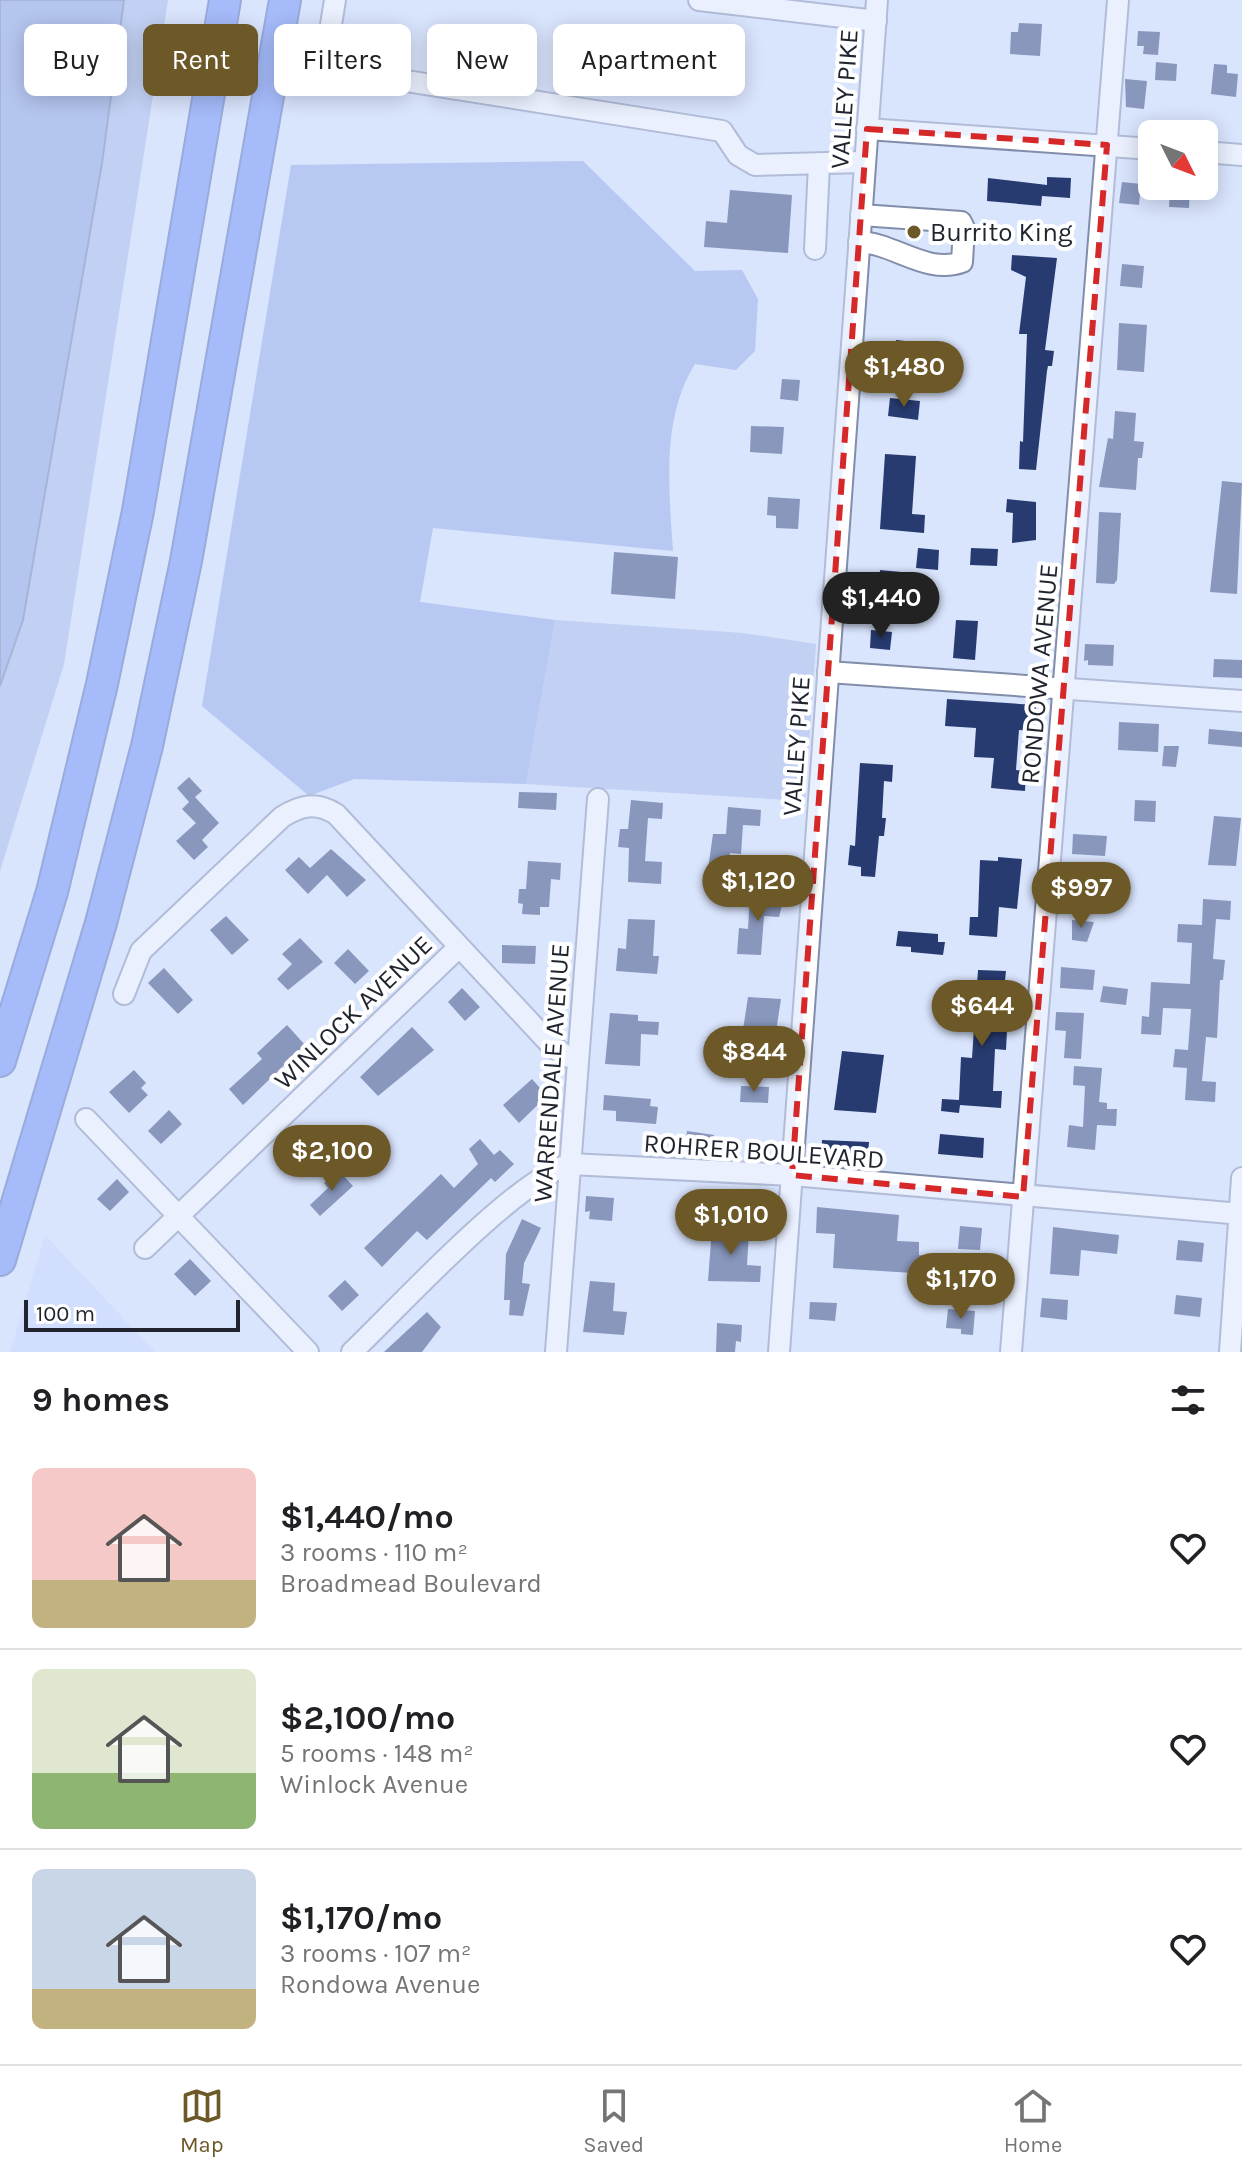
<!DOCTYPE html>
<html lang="en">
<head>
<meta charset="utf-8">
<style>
  :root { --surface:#fff; --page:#f2f2f2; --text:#202124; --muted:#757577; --line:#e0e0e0; --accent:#6d5928 }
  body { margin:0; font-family:Karla,sans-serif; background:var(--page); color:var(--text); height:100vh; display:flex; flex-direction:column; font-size:30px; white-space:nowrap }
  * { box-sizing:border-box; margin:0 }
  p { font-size:26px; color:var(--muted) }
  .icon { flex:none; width:44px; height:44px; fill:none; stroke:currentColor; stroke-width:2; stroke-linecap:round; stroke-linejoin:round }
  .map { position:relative; height:1352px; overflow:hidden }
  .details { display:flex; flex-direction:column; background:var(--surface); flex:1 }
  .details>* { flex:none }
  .top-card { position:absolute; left:24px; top:24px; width:800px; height:72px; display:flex; gap:16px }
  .needle { width:52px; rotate:132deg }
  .buttons { position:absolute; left:1138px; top:120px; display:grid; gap:16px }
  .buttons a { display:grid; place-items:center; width:80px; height:80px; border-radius:12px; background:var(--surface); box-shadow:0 4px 20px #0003; font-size:40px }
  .scale { position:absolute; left:24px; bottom:20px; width:216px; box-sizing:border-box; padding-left:8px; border:4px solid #1f242f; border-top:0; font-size:22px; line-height:28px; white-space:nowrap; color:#1f242f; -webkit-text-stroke:6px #fff; paint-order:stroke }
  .price { position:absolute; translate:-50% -68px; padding:0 18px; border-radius:28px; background:var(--accent); color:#fff; font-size:26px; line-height:52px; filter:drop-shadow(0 2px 4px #0008) }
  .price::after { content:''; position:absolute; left:50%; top:48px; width:24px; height:18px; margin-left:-12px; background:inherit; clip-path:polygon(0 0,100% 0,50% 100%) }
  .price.selected { background:#222; color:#fff }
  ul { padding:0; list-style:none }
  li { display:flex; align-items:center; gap:24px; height:200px; padding:0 32px }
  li+li { border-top:2px solid var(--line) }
  li span { display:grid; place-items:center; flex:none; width:224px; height:160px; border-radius:12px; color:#555 }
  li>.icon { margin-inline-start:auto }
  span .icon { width:96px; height:96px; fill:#fffc; stroke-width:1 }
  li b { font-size:34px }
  h2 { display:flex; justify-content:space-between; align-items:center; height:96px; padding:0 32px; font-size:34px }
  .pill { padding:0 28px; border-radius:12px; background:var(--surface); box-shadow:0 4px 20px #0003; font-size:28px; line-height:72px }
  .pill.selected { background:var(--accent); color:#fff }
  .tabs { display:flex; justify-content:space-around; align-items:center; height:112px; border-top:2px solid var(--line); background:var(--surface); font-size:22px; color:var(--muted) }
  .tabs a { display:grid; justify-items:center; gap:4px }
  .tabs .selected { color:var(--accent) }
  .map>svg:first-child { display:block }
  .built { fill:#c8d8fe }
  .green { fill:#a4b8e6 }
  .forest { fill:#8ea6e4 }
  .water { fill:#88a0dd; stroke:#687ba9; stroke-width:2 }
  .building { fill:#283b70 }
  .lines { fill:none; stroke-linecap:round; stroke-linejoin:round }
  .minor-casing { stroke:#818daa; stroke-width:24 }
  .highway-casing { stroke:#4d67b0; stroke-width:34 }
  .minor { stroke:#fff; stroke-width:20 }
  .highway { stroke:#668bf6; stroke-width:30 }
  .marked { fill:none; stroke:#d62828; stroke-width:6; stroke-dasharray:16 10; stroke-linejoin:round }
  .poi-dot { fill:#6d5928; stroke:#fff; stroke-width:3 }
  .labels { text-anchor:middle; stroke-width:8; stroke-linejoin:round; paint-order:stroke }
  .street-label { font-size:26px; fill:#1f242f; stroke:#fff }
  .poi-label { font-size:26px; fill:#1f242f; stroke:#fff; text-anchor:start }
</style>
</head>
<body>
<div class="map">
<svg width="1242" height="1352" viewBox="0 0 1242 1352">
  <rect width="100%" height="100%" fill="#d9e4fd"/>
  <path class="built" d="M45,1235L155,1352H10Z"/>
  <g class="green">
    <path d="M0,0H168L64,664L0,871Z"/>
    <path d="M555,620L743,633L816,644L805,801L526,784Z"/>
  </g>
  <path class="forest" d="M583,161L695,271L742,270L758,299L755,351L736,370L695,364C661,418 669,490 673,551L433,528L420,602L555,620L526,784L354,779L309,796L202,706L291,165Z"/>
  <path class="water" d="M0,0H124L102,163L23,620L0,686Z"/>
  <g class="building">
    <path d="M1019,23L1042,24L1040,56L1010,54L1011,32H1018Z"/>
    <path d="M1138,31L1160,32L1158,55L1143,54L1144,46H1137Z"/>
    <path d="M1156,62L1177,64L1176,81L1155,80Z"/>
    <path d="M1214,64L1227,65V73L1238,74L1236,97L1211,94Z"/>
    <path d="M1125,79L1147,81L1144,109L1126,107Z"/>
    <path d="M1047,177L1071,178L1070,198L1042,196L1041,206L987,201L988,178L1047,185Z"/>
    <path d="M1122,182L1141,184L1139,205L1119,203Z"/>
    <path d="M1170,186H1190L1189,208L1169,207Z"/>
    <path d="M730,190L792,195L788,253L704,247L706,221L727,223Z"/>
    <path d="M1012,255L1057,258L1045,350L1054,351L1052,366H1048L1047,371L1036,470L1019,469L1020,441L1023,442L1027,334H1019L1026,277L1011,270Z"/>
    <path d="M1122,264L1144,266L1142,288L1120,286Z"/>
    <path d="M1119,323L1147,325L1144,372L1117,370Z"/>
    <path d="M896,340L914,342L913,362L895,361Z"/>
    <path d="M782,379L800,380L798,401L780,399Z"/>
    <path d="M890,398L920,401L918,420L888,416Z"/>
    <path d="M1115,411L1136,413L1134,441L1144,442L1142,458H1138L1136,490L1099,487L1108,438L1113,439Z"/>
    <path d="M751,426L784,427L782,454L750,452Z"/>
    <path d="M885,454L916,456L912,514L925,515L924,533L880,529Z"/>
    <path d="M1222,481L1242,483L1237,594L1210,592Z"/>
    <path d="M768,497L800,499L798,529L776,528V516L767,515Z"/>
    <path d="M1007,499L1036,502V540L1012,543L1013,513L1006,512Z"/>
    <path d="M1099,512L1121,513L1117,580L1114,584L1096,583Z"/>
    <path d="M918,548L939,550L938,570L916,568Z"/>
    <path d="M971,548L998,549L997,566L970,565Z"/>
    <path d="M614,552L678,557L675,599L611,594Z"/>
    <path d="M880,570L901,572L900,590L879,588Z"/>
    <path d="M956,620L978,621L975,660L953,658Z"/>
    <path d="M871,630L892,632L890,650L870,648Z"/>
    <path d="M1085,644L1114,645L1113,666L1088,665V660L1084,661Z"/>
    <path d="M1214,659L1242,660V678L1213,677Z"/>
    <path d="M947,699L1036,705L1034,731L1019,730L1016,770L1026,771L1025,791L991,788L994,758L974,757L976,728L945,726Z"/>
    <path d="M1119,722L1159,724L1158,752L1118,750Z"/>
    <path d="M1209,729L1242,732V747L1208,744Z"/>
    <path d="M1164,746H1179L1176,767L1162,766Z"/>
    <path d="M860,763L893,765L892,782L884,781L882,818H886L884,836H879L875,877L861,876V867L848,865L850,845L855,846Z"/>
    <path d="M189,777L202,791L195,797L219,823L202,840L208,847L194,860L176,841L196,823L182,809L189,802L177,788Z"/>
    <path d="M519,792L557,793L556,810L518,808Z"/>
    <path d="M631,800L663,803L662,819L648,818L645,861L662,862L661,884L628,882L629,848L618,847L620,829H628Z"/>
    <path d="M1135,800L1156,801L1155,822L1134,821Z"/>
    <path d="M728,807L761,810L760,826L743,825L741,854L730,853L727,892L705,890L713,834H726Z"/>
    <path d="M1214,816L1241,818L1236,866L1208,865Z"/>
    <path d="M1073,834L1107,836L1105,856L1072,854Z"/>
    <path d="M331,849L366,880L347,897L327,875L308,894L285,870L299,857L310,868Z"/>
    <path d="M998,857L1022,859L1017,909L999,907L997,937L969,935L970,917H978L980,860L998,861Z"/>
    <path d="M528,861L561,863L560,880L551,879L549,907H540V915L522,914L523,904L518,903L519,889H526Z"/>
    <path d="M750,896L784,897L779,917L764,916L761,955L737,954L739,928L748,929Z"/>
    <path d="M1203,899L1231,901L1230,920L1216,919L1213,959L1225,960L1223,980H1220L1217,1038L1206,1037L1202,1081L1216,1082L1215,1102L1185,1100L1187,1068L1173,1067L1175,1049L1188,1050L1191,1009L1163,1008L1161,1035L1141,1034L1142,1016L1149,1017L1151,982L1190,984L1192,943L1177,942L1178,924L1202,925Z"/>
    <path d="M226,916L249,940L232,955L210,930Z"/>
    <path d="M628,919L655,920L653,956H659L657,974L616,971L618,948L626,949Z"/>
    <path d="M1072,920L1094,922L1087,942L1072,940Z"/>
    <path d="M898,931L938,934V942H945L943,955L911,952V947L896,946Z"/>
    <path d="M300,938L323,962L288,990L277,979L292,964L282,954Z"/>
    <path d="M502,945L536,946L535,964L502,963Z"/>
    <path d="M348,949L369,971L355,984L334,963Z"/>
    <path d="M1061,967L1095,970L1093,990L1060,988Z"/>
    <path d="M164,968L193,1000L178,1014L148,983Z"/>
    <path d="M978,970L1006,971L1004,990H999L996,1029L1007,1030L1006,1050L995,1049L993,1091H1002L1001,1108L960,1105L959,1113L941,1111L942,1099L959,1100L961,1057L972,1058Z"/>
    <path d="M1103,986L1128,989L1126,1005L1100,1002Z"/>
    <path d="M462,988L480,1007L465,1021L448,1002Z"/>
    <path d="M748,997L781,999L774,1045L741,1043Z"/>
    <path d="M1056,1012L1084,1013L1081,1059L1064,1058L1066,1031L1055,1030Z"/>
    <path d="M610,1013L638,1015V1021L659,1022L658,1035L641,1034L640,1066L605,1064Z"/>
    <path d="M287,1025L305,1045L243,1105L229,1089L262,1059L257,1053Z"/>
    <path d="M412,1027L434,1050L378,1096L360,1077Z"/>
    <path d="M842,1051L884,1055L876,1113L834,1110Z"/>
    <path d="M1074,1066L1102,1068L1099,1102L1107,1103V1109H1117L1116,1126L1097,1125L1095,1150L1067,1147L1069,1125L1083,1127L1085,1086L1073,1085Z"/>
    <path d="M134,1070L146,1083L141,1088L148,1095L129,1113L109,1092Z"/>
    <path d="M532,1079L547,1096L519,1123L503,1105Z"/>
    <path d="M741,1086L769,1087L768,1103L740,1102Z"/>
    <path d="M604,1095L651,1099L650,1106L658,1107L656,1124L616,1121V1111L603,1110Z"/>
    <path d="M169,1110L182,1124L161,1144L148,1131Z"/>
    <path d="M687,1131L714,1135L713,1154L685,1152Z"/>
    <path d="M940,1134L984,1138L983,1158L938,1154Z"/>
    <path d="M480,1139L494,1155L500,1150L514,1164L495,1182L491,1178L427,1240L417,1231L382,1267L364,1248L441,1174L454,1188L478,1164L469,1149Z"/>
    <path d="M822,1140L869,1142L867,1165L821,1162Z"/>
    <path d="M338,1170L353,1186L320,1216L310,1205L328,1188L324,1183Z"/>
    <path d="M117,1179L129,1192L110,1211L97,1199Z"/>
    <path d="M586,1196L614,1198L612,1221L589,1219L590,1211L585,1212Z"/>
    <path d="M817,1207L899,1215L897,1241L919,1242V1255L927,1256V1269L913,1268V1273L833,1268L835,1234L816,1233Z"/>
    <path d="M522,1219L541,1228L524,1263L522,1283L530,1284L523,1316L509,1315L510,1300H504L506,1254Z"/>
    <path d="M960,1226L982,1228L980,1250L958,1249Z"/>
    <path d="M1053,1227L1119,1235L1117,1254L1081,1250L1079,1276L1050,1274Z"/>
    <path d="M712,1228L749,1231L747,1265L761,1266L760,1282L708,1281Z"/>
    <path d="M1178,1240L1204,1243L1202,1262L1176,1260Z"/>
    <path d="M190,1259L211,1281L195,1296L174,1274Z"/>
    <path d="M939,1265H958L957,1290H939Z"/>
    <path d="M345,1280L359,1295L342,1311L328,1296Z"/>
    <path d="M590,1281L615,1283L613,1311L627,1312L624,1335L583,1332Z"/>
    <path d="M1176,1295L1202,1298L1200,1317L1174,1314Z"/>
    <path d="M1042,1298L1068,1300L1067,1320L1040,1317Z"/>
    <path d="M810,1302L837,1303L835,1321L809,1319Z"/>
    <path d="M948,1309L975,1311L973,1335L961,1334V1329L946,1328Z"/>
    <path d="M427,1312L441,1327L422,1352H384Z"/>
    <path d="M717,1323L742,1325L741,1342L736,1341L735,1352H716Z"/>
  </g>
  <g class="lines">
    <g class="minor-casing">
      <g id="minor">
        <path d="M335,0L324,68L722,131L738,155L755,165L864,162"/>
        <path d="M699,0L876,21"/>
        <path d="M867,129L1152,149"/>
        <path d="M1204,152L1242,155"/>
        <path d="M859,242C894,243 927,275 962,262L964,228L961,222L861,215"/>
        <path d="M815,249L819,164"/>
        <path d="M828,672L1242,701"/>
        <path d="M124,994L141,951L282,817C301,805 316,802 336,814L552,1046L566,1056L578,1059"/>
        <path d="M86,1119L308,1352"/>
        <path d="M145,1248L459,947"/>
        <path d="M352,1352C400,1306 513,1182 570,1164L792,1175L1242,1214"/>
        <path d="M556,1352L598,799"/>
        <path d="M779,1352L877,0"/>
        <path d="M1011,1352L1118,0"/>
        <path d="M1230,1352L1242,1178"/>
      </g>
    </g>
    <g class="highway-casing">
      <g id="highway">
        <path d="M0,1061L52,892L102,684L138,511L225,0"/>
        <path d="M0,1260L101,923L147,746L186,561L285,0"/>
      </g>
    </g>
    <use href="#minor" class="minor"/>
    <use href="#highway" class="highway"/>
  </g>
  <path d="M0 0H1242V1352H0ZM867,129L1107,145L1023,1197L792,1175Z" fill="#d9e4fd" fill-opacity=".55" fill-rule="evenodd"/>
  <path class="marked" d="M867,129L1107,145L1023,1197L792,1175Z"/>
  <circle class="poi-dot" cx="914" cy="232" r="8"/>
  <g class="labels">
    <g class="street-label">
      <text transform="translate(844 99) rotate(-86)" y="9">VALLEY PIKE</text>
      <text transform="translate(1039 674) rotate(-85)" y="9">RONDOWA AVENUE</text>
      <text transform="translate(796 746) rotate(-86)" y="9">VALLEY PIKE</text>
      <text transform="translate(353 1012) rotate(-44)" y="9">WINLOCK AVENUE</text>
      <text transform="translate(551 1073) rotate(-86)" y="9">WARRENDALE AVENUE</text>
      <text transform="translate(764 1151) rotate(4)" y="9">ROHRER BOULEVARD</text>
    </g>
    <g class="poi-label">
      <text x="930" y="241">Burrito King</text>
    </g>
  </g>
</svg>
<div class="buttons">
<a><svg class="needle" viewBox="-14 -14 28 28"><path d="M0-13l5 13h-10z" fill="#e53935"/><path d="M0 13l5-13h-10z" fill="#757577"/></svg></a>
</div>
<div class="scale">100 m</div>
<b class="price" style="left:904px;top:409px">$1,480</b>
<b class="price selected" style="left:881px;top:640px">$1,440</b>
<b class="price" style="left:758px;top:923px">$1,120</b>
<b class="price" style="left:1081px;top:930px">$997</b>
<b class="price" style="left:982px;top:1048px">$644</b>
<b class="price" style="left:754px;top:1094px">$844</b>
<b class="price" style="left:332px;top:1193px">$2,100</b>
<b class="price" style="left:731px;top:1257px">$1,010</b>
<b class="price" style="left:961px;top:1321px">$1,170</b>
<div class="top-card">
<a class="pill">Buy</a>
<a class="pill selected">Rent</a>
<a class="pill">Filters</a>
<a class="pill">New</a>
<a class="pill">Apartment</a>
</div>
</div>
<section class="details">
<h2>9 homes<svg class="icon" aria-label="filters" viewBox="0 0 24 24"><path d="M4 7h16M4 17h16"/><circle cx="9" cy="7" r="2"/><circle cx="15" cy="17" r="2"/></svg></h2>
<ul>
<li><span style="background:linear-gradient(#f6c9c9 70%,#c2b280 0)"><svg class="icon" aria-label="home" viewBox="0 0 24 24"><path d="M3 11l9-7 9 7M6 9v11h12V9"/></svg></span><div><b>$1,440/mo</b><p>3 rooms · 110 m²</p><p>Broadmead Boulevard</p></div><svg class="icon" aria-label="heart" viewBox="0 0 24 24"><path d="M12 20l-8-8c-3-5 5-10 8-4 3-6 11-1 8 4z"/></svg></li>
<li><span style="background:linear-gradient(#dfe7d0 65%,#8fb573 0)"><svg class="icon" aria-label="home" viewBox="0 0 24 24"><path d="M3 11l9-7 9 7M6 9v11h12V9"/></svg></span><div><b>$2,100/mo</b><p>5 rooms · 148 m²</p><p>Winlock Avenue</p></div><svg class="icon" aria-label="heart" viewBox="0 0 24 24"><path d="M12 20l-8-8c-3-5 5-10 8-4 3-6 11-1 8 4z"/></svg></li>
<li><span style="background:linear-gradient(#c9d6e8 75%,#c2b280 0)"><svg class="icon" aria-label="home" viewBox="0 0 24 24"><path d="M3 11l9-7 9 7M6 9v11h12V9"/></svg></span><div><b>$1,170/mo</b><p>3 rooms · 107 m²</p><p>Rondowa Avenue</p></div><svg class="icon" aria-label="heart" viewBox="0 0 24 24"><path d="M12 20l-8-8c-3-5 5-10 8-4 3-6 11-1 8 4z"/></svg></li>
</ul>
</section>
<nav class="tabs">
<a class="selected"><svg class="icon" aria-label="map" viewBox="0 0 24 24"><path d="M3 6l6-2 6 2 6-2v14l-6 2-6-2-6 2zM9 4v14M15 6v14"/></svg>Map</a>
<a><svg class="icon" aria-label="saved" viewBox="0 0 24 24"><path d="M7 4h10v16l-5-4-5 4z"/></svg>Saved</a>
<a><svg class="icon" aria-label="home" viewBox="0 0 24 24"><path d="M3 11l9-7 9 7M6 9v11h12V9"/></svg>Home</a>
</nav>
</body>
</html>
